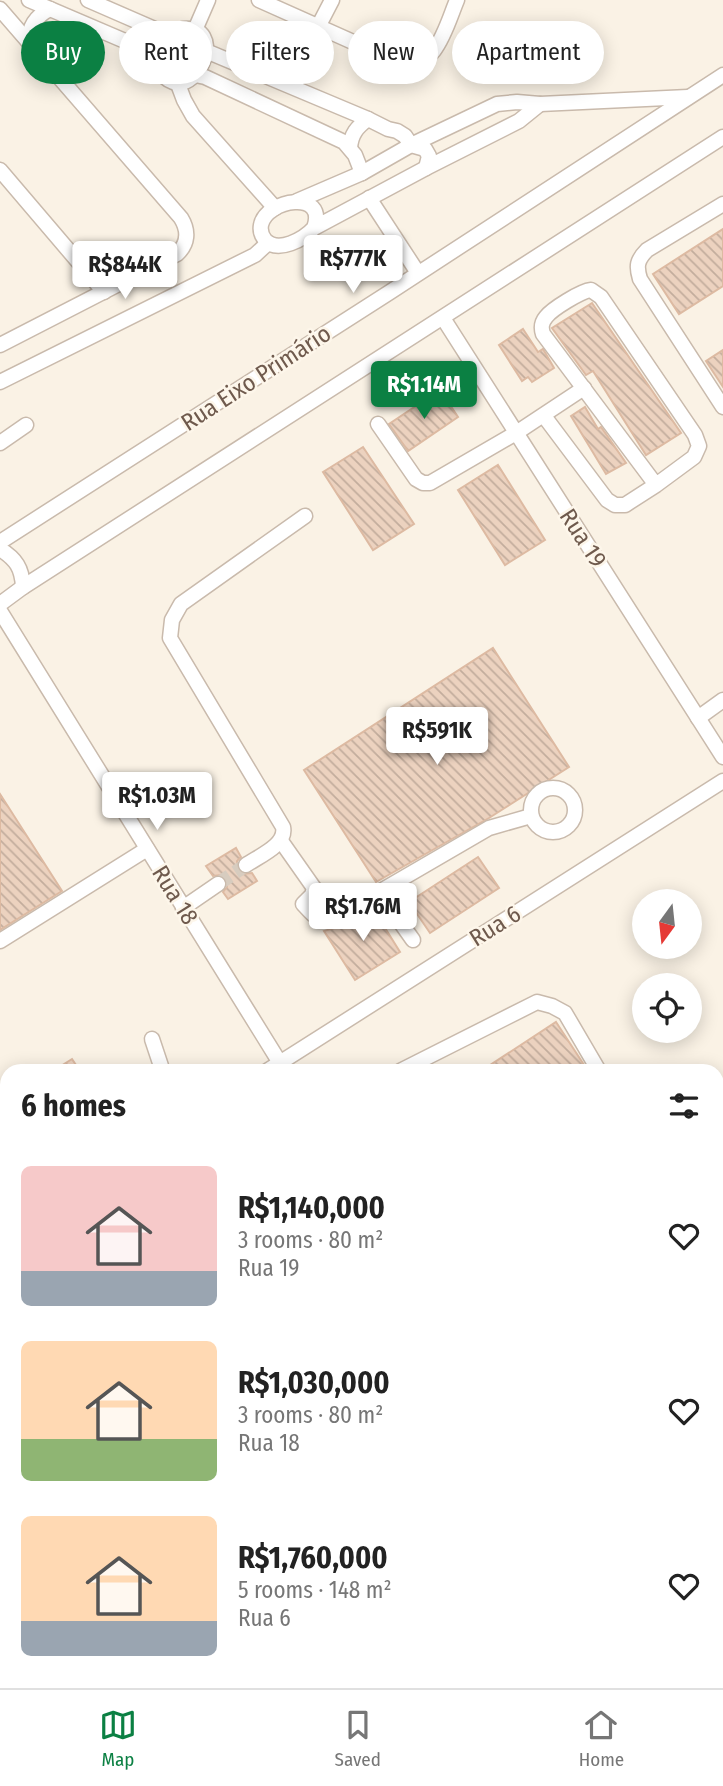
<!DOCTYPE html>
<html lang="en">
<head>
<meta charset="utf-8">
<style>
  :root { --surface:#fff; --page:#f2f2f2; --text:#222; --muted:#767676; --line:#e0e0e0; --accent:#0b8043 }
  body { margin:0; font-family:"Fira Sans Condensed",sans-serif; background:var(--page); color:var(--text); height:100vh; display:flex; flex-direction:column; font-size:26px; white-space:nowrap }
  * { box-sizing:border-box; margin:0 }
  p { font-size:23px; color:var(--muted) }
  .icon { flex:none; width:38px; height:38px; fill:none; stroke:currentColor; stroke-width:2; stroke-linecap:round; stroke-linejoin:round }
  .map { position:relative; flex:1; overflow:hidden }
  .sheet { position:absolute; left:0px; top:1064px; width:724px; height:625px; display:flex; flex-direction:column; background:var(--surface); border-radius:21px 21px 0 0; box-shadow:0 4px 18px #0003 }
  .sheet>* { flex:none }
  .guide { position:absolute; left:21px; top:21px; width:682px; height:63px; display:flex; gap:14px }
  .needle { width:46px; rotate:195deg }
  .tools { position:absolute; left:632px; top:889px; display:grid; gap:14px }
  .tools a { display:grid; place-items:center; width:70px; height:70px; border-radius:50%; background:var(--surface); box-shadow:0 4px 18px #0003; font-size:35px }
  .price { position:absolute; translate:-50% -60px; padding:0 16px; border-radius:7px; background:#fff; color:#222; font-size:23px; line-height:46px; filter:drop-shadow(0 2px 4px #0008) }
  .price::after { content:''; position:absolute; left:50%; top:42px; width:21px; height:16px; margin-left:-10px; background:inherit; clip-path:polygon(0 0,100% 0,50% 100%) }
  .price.selected { background:var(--accent); color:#fff }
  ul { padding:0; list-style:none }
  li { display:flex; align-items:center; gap:21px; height:175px; padding:0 21px }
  li span { display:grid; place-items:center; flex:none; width:196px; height:140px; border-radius:10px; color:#555 }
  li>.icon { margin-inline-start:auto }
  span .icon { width:84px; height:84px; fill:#fffc; stroke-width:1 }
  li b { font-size:30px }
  h2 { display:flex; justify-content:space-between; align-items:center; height:84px; padding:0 21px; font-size:30px }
  .pill { padding:0 24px; border-radius:32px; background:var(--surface); box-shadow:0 4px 18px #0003; font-size:24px; line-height:63px }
  .pill.selected { background:var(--accent); color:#fff }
  .tab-bar { display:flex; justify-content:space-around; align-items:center; height:98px; border-top:2px solid var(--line); background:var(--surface); font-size:19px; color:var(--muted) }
  .tab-bar a { display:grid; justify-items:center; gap:4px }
  .tab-bar .selected { color:var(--accent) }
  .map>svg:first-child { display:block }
  .building { fill:url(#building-back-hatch); stroke:#ddbaa2; stroke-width:2 }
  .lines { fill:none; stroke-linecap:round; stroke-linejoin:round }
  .minor-tunnel { stroke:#d7ccbf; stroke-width:14; stroke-dasharray:14 7; stroke-linecap:butt }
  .minor-casing { stroke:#c9baac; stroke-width:17 }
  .minor { stroke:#fff; stroke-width:14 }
  .labels { text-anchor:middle; stroke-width:5; stroke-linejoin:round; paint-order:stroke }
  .street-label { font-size:24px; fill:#6f5a4d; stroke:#fdf6ea }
</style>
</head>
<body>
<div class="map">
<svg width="723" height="1688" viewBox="0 0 723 1688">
  <defs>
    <pattern id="building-back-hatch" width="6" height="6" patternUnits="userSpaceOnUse" patternTransform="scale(1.75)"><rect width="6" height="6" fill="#ecd2bf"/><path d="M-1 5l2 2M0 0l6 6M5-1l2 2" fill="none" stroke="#c3ad9d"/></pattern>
  </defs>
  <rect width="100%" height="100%" fill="#faf2e5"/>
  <g class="building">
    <path d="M723,229V286L679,314L653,274Z"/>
    <path d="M592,303L681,433L646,455L593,371L586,375L552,328Z"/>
    <path d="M523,329L538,352L543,349L554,368L532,382L528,377L522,381L499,345Z"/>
    <path d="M723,350V387L706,361Z"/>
    <path d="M440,390L458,417L408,451L389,424Z"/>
    <path d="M585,407L598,429L601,427L626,463L606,474L571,416Z"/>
    <path d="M363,447L414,524L373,550L323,472Z"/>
    <path d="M498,465L545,540L505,565L458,490Z"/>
    <path d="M493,648L569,767L489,818L376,882L304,770Z"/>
    <path d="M0,794L62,891L0,930Z"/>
    <path d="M236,848L241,857L237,861L238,870L242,874L252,873L257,881L228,899L223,892L227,887L226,879L221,875L213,876L206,866Z"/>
    <path d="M478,857L499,888L430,933L409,902Z"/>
    <path d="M372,907L400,952L355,980L324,931L334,928Z"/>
    <path d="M556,1022L588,1071H481Z"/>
    <path d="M72,1059L80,1071H53Z"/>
  </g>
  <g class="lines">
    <path class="minor-tunnel" d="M218,884L246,865"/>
    <g class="minor-casing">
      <g id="minor">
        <path d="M29,0L153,53L161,61"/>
        <path d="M88,0L173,37"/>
        <path d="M259,0L400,63C436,72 446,26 457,0"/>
        <path d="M0,9L181,218C189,231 188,244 177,254L0,345"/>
        <path d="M318,27L332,0"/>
        <path d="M183,29C226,25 200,92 173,82C148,73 167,38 183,29Z"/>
        <path d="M195,30L208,0"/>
        <path d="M29,41C29,26 36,16 50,9"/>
        <path d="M206,51L368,119L388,129L397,131L405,136L411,145L425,149L429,156L426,168"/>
        <path d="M195,75L205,77L344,142L355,155L362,173"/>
        <path d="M178,84L184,100L193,116L275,208"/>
        <path d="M350,148C351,134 357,127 368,119"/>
        <path d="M0,170L104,292"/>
        <path d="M369,198L418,273"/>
        <path d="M297,201L362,173L411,145L497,104L517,102L540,104L688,97"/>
        <path d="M723,204L647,250C637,260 636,266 640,279L723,407"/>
        <path d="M314,228C328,189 266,199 261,225C260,230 262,236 265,240C278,254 304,239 314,228L426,168L519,121L540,104"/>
        <path d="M443,318L723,757"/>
        <path d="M0,382L255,255L268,243"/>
        <path d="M544,416L607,500L615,505H625L656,485L694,457L699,446L695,435L601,297L591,290C581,291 552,309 546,317C541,323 541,328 543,334L656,485"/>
        <path d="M378,424L416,479L423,483H430L516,433L584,388"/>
        <path d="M0,443L26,425"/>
        <path d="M0,542L390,292L723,75"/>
        <path d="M0,549C16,559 22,568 23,587"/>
        <path d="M0,604L23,587L723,137"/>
        <path d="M0,611L285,1071"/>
        <path d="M698,718L723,700"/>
        <circle cx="553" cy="810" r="22"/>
        <path d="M281,841L314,888L312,895L303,904C311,912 316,921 329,920L379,892L413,940"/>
        <path d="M246,865C259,856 287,845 283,827L170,638L172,620L181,604L305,516"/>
        <path d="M379,892L489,828L531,816"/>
        <path d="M183,908L218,884"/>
        <path d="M0,941L147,849"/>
        <path d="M152,1039L161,1066L160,1071"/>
        <path d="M267,1071L723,781"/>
        <path d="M400,1071L537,1002L552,1006L565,1013L599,1071"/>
        <path d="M0,1136L7,1148"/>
        <path d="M0,1242L7,1238"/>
        <path d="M0,1289L7,1300"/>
        <path d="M718,1318H721"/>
        <path d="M719,1583L723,1585"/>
        <path d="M0,1638L7,1635"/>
        <path d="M263,1682L266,1688"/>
        <path d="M676,1682L687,1688"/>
        <path d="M702,1682L714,1688"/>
        <path d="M480,1688L483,1682"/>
      </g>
    </g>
    <use href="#minor" class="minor"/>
  </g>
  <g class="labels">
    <g class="street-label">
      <text transform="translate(256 378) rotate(-33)" y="8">Rua Eixo Primário</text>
      <text transform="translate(583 538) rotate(57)" y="8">Rua 19</text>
      <text transform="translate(175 895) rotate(58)" y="8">Rua 18</text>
      <text transform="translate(495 926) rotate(-32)" y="8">Rua 6</text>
    </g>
  </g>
</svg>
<div class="tools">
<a><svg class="needle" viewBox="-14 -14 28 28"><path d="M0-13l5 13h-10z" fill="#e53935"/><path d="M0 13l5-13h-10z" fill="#767676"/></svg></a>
<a><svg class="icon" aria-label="locate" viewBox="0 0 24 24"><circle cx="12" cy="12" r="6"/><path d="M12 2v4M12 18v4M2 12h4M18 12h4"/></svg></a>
</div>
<b class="price" style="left:353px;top:295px">R$777K</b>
<b class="price" style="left:125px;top:301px">R$844K</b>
<b class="price selected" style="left:424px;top:421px">R$1.14M</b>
<b class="price" style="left:437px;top:767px">R$591K</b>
<b class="price" style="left:157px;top:832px">R$1.03M</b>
<b class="price" style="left:363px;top:943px">R$1.76M</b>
<div class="guide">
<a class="pill selected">Buy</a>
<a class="pill">Rent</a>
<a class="pill">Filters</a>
<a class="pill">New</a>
<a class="pill">Apartment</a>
</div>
<section class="sheet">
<h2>6 homes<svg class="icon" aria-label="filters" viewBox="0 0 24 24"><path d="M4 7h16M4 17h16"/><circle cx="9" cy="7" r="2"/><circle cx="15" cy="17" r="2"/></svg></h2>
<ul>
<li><span style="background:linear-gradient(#f6c9c9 75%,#9aa5b1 0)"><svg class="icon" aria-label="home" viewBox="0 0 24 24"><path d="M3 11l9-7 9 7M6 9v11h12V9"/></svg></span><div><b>R$1,140,000</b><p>3 rooms · 80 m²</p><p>Rua 19</p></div><svg class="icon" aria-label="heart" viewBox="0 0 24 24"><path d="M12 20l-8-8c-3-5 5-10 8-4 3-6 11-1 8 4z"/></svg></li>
<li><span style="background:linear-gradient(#ffd9b3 70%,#8fb573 0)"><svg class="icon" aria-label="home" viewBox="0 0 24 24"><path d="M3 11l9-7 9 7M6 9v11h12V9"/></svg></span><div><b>R$1,030,000</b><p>3 rooms · 80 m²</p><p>Rua 18</p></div><svg class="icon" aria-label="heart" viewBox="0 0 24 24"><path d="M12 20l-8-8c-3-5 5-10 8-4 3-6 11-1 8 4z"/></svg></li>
<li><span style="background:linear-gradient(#ffd9b3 75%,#9aa5b1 0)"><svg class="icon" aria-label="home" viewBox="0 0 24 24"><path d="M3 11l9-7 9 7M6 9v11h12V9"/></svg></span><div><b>R$1,760,000</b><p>5 rooms · 148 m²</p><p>Rua 6</p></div><svg class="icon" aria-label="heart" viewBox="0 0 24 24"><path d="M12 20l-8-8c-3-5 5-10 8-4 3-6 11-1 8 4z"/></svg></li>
</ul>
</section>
</div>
<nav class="tab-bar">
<a class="selected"><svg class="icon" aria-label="map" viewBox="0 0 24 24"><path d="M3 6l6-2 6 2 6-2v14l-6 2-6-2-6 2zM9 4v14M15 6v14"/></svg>Map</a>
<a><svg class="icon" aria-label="saved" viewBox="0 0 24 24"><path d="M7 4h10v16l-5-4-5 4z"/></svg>Saved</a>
<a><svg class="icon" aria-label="home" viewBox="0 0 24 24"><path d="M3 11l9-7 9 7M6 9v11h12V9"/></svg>Home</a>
</nav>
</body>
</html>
